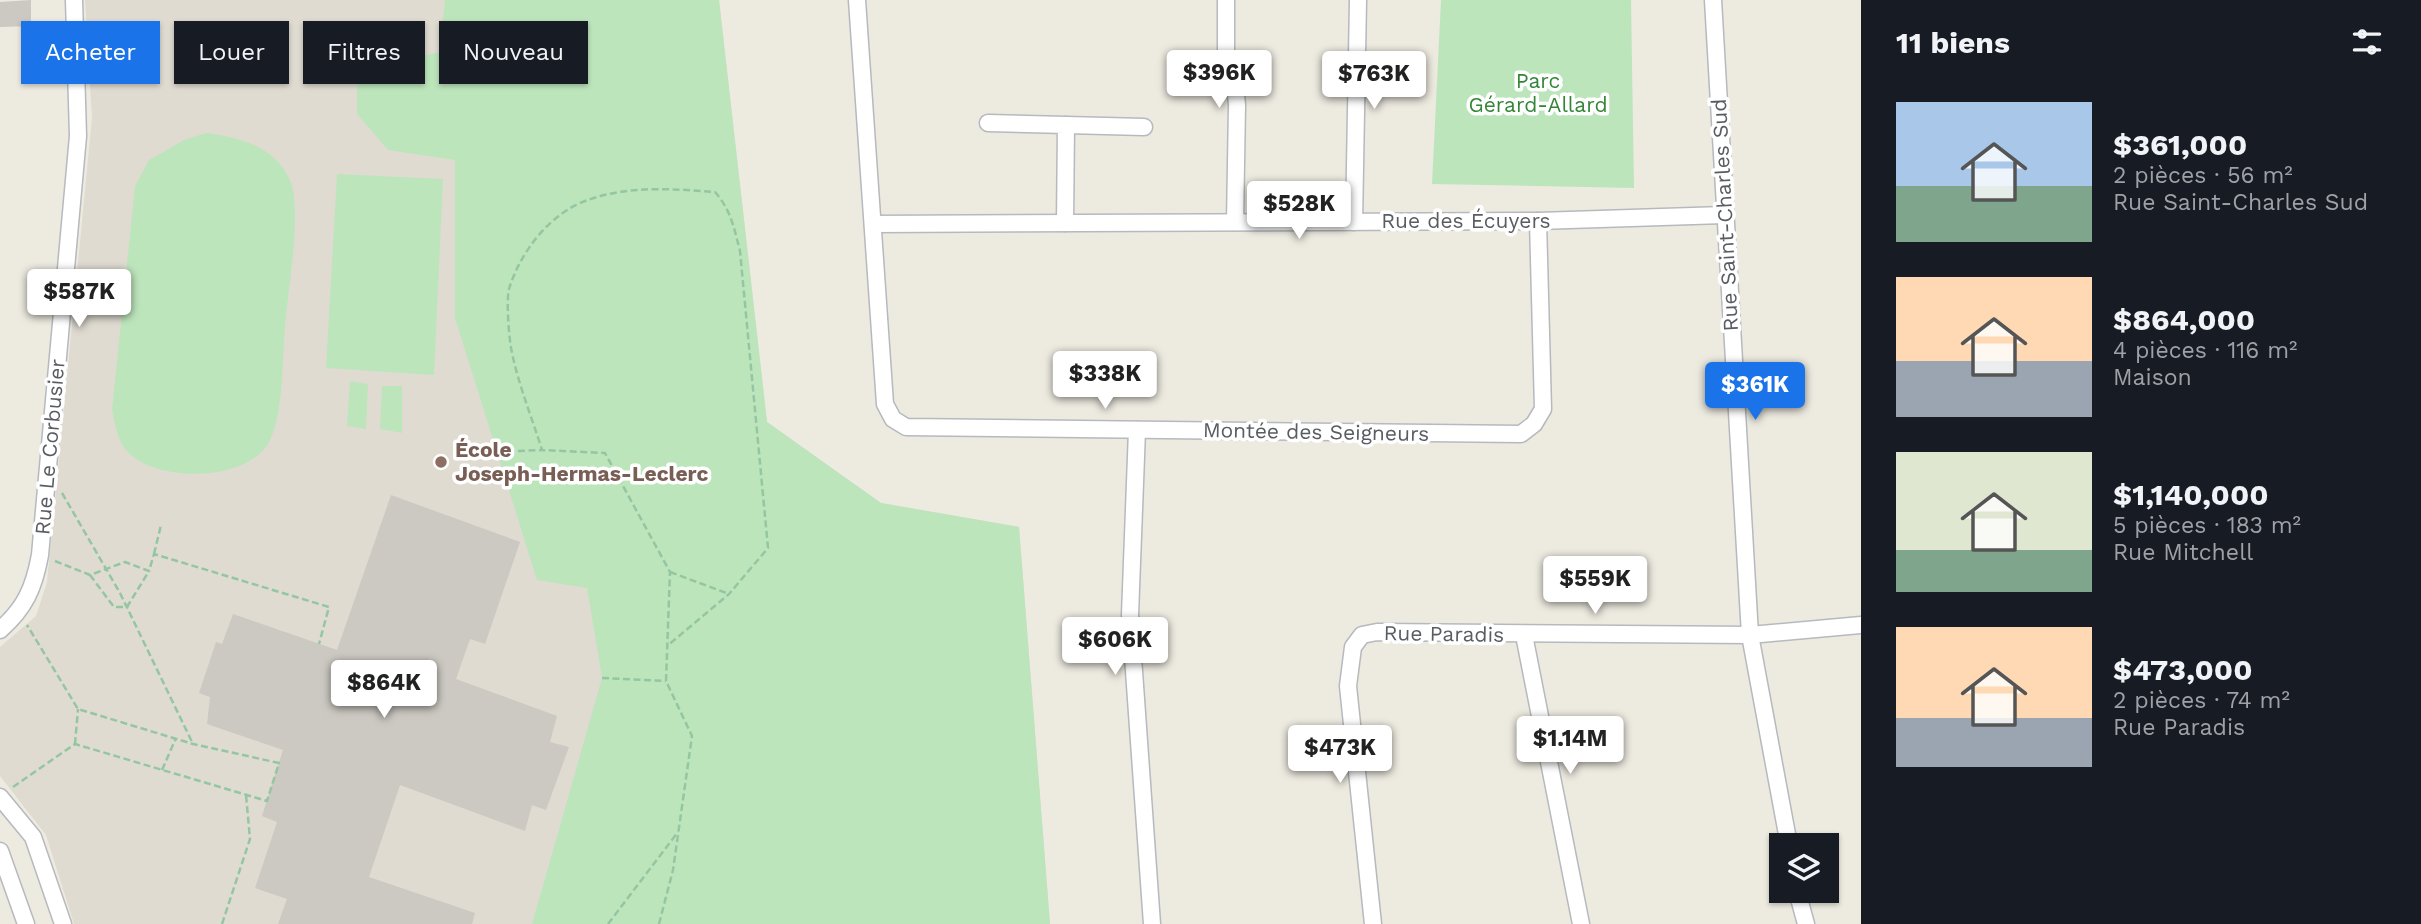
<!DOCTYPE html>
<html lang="fr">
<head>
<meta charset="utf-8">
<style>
  :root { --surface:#171b24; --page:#20242c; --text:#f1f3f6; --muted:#9ea1a6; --accent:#1a73e8 }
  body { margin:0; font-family:"Work Sans",sans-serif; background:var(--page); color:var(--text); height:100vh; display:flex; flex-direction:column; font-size:26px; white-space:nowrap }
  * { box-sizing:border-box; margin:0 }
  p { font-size:23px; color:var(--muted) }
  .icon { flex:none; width:38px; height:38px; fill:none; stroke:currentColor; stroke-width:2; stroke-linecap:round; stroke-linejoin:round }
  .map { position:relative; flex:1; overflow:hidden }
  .details { display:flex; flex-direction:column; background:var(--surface); width:560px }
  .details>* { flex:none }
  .hud { position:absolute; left:21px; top:21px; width:665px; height:63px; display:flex; gap:14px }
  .buttons { position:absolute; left:1769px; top:833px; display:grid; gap:14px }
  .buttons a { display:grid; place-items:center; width:70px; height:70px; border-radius:0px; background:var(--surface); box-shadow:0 2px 5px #0004; font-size:35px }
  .price { position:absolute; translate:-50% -60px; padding:0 16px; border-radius:7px; background:#fff; color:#222; font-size:23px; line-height:46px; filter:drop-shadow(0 2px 4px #0008) }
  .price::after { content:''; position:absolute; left:50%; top:42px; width:21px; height:16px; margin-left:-10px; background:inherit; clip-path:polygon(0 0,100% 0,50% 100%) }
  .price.on { background:var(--accent); color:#fff }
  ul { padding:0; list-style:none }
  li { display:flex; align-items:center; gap:21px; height:175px; padding:0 35px }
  li span { display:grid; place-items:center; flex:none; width:196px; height:140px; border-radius:0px; color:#555 }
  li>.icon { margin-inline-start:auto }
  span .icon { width:84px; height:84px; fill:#fffc; stroke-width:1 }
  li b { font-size:30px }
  h2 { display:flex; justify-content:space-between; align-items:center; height:84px; padding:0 35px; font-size:30px }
  .pill { padding:0 24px; border-radius:0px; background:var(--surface); box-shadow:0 2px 5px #0004; font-size:24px; line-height:63px }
  .pill.on { background:var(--accent); color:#fff }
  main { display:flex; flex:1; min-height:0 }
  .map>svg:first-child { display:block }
  .education { fill:#dfdbd1 }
  .green { fill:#bde5bc }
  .building { fill:#ccc8c2 }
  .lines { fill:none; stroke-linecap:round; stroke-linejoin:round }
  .minor-casing { stroke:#b6b9be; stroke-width:19 }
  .path { stroke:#95c6a2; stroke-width:2.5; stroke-dasharray:7 3.5; stroke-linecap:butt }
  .minor { stroke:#fff; stroke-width:16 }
  .education-dot { fill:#8d6e63; stroke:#fff; stroke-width:2.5 }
  .labels { text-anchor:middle; stroke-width:7; stroke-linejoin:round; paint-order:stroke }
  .park-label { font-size:21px; fill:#348636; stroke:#fff }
  .street-label { font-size:21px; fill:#595d62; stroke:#fff }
  .education-label { font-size:21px; font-weight:bold; fill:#785e54; stroke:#fff; text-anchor:start }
</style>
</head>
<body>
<main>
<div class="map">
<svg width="1861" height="924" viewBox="0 0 1861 924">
  <rect width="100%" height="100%" fill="#edeae0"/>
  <path class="education" d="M85,0H719L767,422L881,503L1019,527L1050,924H74L46,835L0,776V647L36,616L47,582L92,118Z"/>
  <g class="green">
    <path d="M445,0H719L767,422L881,503L1019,527L1050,924H532L602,678L587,588L537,580L455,318V160L388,150L357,114V71L440,52Z"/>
    <path d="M1441,0H1631L1634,188L1432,184Z"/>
    <path d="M206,133C238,137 275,146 290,180C294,189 295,206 295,216C295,253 288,291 285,327C282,359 284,414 269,442C247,483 154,483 126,450C117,440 115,423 112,410L135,186L149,160L184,140Z"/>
    <path d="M337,174L443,179L434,375L326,368Z"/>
    <path d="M350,381L368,384L366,429L347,426Z"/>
    <path d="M382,386H402V433L380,429Z"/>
  </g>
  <g class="building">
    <path d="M31,0V26L0,27V2Z"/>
    <path d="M391,495L520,542L485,644L470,639L456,679L557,716L550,742L569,747L546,810L532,805L525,831L400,785L369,877L475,913L472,924H278L287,899L255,888L277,822L262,816L283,750L207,724L210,697L199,693L216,642L222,644L233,614L337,650Z"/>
  </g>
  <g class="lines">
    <g class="minor-casing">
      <g id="minor">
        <path d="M857,0L885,404L893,419L906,427L1521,434L1534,424L1543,409L1538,221"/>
        <path d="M1226,0V60L1235,85L1237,105L1235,222"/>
        <path d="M1713,0L1750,635L1789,845"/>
        <path d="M988,123L1066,125L1065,223"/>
        <path d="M1066,125L1144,127"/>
        <path d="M1354,222L1358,0"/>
        <path d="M873,224L1538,221L1724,215"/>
        <path d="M1137,430L1130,615L1152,924"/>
        <path d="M0,630C25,608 34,588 40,555L78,136L74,0"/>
        <path d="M1524,635L1581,924"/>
        <path d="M0,797L33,837L63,924"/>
        <path d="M0,851L26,924"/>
        <path d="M1797,891L1806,924"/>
        <path d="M1373,924L1348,686L1353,647L1362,635L1377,632L1750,635L1861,625"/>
      </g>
    </g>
    <g class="path">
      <path d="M497,452L542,450"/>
      <path d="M62,493L120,593L193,744"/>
      <path d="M154,554L161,525"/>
      <path d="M55,561L90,575L125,562L149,571L154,554L329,607L319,644"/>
      <path d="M670,572L729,594"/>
      <path d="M90,575L114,607H127L149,571"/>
      <path d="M602,678L666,681"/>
      <path d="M75,744L78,709"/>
      <path d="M162,770L176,738"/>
      <path d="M13,787L75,744L267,801L279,763L193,744L78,709L27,625"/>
      <path d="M222,924L250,839L246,795"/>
      <path d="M608,924L678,832"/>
      <path d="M659,924L673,870L692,736L666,681L670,572L605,453L542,450C532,418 519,386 512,353C509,340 506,301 509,289C520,252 551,212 588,200C629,185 673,189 715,192C731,210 734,228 740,251L768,548L729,594L667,646"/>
    </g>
    <use href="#minor" class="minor"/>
  </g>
  <circle class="education-dot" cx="441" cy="462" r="7"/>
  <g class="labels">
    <g class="park-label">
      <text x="1538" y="88">Parc<tspan x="1538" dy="24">Gérard-Allard</tspan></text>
    </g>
    <g class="street-label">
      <text transform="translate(1725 215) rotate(-93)" y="7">Rue Saint-Charles Sud</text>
      <text x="1466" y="228">Rue des Écuyers</text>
      <text transform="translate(1316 432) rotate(1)" y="7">Montée des Seigneurs</text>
      <text transform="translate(50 447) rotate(-85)" y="7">Rue Le Corbusier</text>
      <text transform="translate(1444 634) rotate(1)" y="7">Rue Paradis</text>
    </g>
    <g class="education-label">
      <text x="455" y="457">École<tspan x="455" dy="24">Joseph-Hermas-Leclerc</tspan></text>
    </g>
  </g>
</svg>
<div class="buttons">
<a><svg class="icon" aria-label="layers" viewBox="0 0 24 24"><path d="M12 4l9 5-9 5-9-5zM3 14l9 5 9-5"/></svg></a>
</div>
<b class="price" style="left:1219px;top:110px">$396K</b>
<b class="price" style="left:1374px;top:111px">$763K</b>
<b class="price" style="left:1299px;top:241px">$528K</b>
<b class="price" style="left:79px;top:329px">$587K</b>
<b class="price" style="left:1105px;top:411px">$338K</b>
<b class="price on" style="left:1755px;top:422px">$361K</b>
<b class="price" style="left:1595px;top:616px">$559K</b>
<b class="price" style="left:1115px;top:677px">$606K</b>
<b class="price" style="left:384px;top:720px">$864K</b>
<b class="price" style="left:1570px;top:776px">$1.14M</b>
<b class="price" style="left:1340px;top:785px">$473K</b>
<div class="hud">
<a class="pill on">Acheter</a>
<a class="pill">Louer</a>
<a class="pill">Filtres</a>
<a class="pill">Nouveau</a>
</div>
</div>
<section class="details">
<h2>11 biens<svg class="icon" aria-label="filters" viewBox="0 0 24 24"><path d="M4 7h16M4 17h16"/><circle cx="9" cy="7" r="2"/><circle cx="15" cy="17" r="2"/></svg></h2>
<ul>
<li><span style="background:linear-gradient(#a9c7e8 60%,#7fa58c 0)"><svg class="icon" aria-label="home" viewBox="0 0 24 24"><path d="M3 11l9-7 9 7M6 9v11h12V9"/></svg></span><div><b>$361,000</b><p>2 pièces · 56 m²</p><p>Rue Saint-Charles Sud</p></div></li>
<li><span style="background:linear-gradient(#ffd9b3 60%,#9aa5b1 0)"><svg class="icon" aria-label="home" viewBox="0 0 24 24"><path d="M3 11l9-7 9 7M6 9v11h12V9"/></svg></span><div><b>$864,000</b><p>4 pièces · 116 m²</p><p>Maison</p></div></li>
<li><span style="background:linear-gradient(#dfe7d0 70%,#7fa58c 0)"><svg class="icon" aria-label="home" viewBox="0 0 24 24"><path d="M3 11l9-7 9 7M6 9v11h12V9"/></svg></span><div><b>$1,140,000</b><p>5 pièces · 183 m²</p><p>Rue Mitchell</p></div></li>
<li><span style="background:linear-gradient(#ffd9b3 65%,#9aa5b1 0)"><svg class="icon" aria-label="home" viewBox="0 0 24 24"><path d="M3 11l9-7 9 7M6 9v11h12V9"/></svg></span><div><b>$473,000</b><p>2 pièces · 74 m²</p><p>Rue Paradis</p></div></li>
</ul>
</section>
</main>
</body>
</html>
